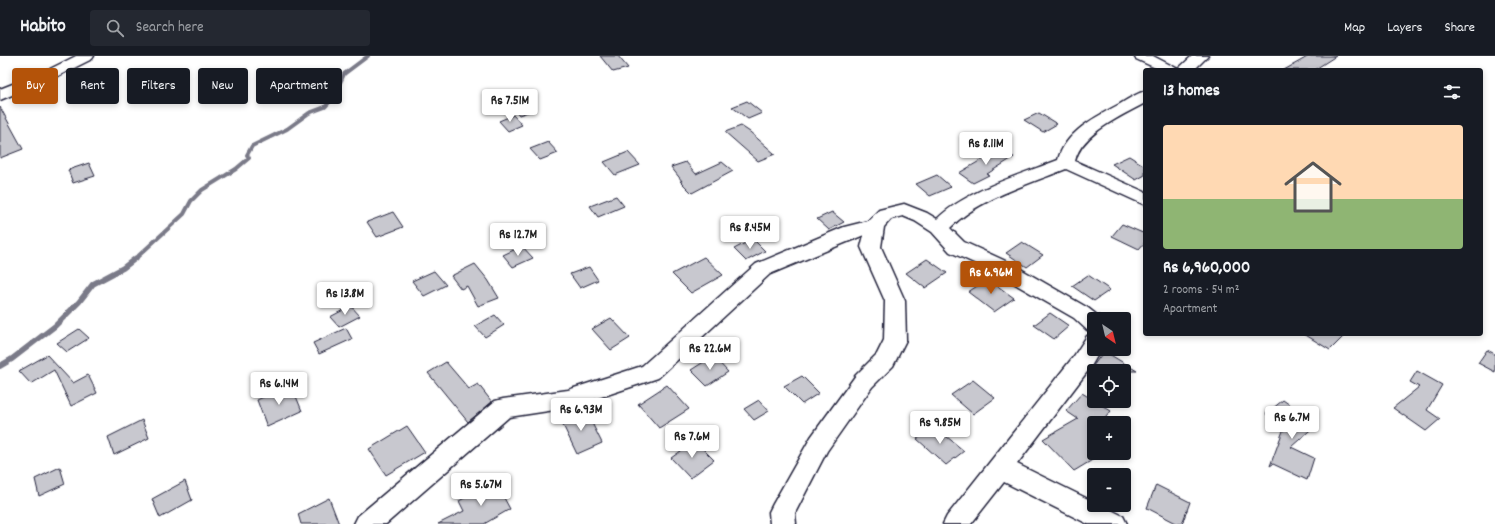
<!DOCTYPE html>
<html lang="en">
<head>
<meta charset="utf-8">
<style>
  :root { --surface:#171b24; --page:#242831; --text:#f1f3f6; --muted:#9ea1a6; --line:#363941; --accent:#b45309 }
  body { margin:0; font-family:Dekko,sans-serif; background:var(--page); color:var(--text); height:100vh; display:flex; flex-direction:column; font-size:15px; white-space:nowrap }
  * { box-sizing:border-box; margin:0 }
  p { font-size:13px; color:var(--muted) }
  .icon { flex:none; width:22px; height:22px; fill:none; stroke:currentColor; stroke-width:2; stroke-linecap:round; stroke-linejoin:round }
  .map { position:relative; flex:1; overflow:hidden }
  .sheet { position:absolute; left:1143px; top:12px; width:340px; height:268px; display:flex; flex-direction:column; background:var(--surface); border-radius:4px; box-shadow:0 2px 6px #0003 }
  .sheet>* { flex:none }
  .hud { position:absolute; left:12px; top:12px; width:380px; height:36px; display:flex; gap:8px }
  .needle { width:26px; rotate:145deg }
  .buttons { position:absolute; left:1087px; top:256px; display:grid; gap:8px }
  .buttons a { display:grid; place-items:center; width:44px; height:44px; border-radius:4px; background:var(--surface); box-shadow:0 2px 6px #0003; font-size:20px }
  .price { position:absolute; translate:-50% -34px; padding:0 9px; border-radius:4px; background:#fff; color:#222; font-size:13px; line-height:26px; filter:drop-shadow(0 1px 2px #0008) }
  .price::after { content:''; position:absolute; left:50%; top:24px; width:12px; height:9px; margin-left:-6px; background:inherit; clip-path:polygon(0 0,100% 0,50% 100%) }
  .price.current { background:var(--accent); color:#fff }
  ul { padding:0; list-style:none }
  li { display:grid; align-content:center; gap:8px; height:212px; padding:0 20px }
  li+li { border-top:1px solid var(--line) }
  li span { display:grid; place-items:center; height:124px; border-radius:4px; color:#555 }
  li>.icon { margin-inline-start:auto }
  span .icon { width:72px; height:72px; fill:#fffc; stroke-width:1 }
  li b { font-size:17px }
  h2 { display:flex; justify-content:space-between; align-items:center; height:48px; padding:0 20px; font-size:17px }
  .tag { padding:0 14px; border-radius:4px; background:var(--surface); box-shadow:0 2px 6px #0003; font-size:14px; line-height:36px }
  .tag.current { background:var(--accent); color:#fff }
  header { display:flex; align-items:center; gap:24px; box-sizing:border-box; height:56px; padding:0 20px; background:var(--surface); border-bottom:1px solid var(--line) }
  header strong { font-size:19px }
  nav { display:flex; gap:22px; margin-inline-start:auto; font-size:14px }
  .search { width:280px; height:36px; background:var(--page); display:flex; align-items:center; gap:10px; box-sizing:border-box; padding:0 14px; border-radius:4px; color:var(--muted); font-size:15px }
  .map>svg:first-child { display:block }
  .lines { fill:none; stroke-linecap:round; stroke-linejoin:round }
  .stream-far1 { stroke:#7a7a88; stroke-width:4 }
  .stream { stroke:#7a7a88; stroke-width:5.5 }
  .building { fill:#c8c8cf; stroke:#22223b }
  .street-casing { stroke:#22223b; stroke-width:3 }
  .street { fill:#fff; fill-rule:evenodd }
</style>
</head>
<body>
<header>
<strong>Habito</strong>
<div class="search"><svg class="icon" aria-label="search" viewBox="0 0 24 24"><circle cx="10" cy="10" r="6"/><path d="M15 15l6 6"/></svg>Search here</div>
<nav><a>Map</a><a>Layers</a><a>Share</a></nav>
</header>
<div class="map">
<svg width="1495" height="468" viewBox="0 0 1495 468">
  <rect width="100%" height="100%" fill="#fff"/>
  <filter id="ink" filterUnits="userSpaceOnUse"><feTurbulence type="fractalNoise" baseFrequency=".025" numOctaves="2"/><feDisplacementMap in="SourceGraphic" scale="8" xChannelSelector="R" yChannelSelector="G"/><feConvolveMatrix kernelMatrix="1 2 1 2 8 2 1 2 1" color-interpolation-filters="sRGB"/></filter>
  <g filter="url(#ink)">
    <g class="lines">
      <path class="stream-far1" d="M135,203L184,158L191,145L202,134L236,113L249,102L247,99L252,90L287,73L309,57L325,51L333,42L344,18L368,0"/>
      <path class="stream" d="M0,310L12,303L55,270L79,246L93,228L123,212L136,202"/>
    </g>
    <g class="building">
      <path d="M600,0H618L628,12L613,16Z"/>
      <path d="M1309,0H1336L1314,14H1284Z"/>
      <path d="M525,43L534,54L519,59L510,48Z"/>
      <path d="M747,45L762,57L748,63L732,51Z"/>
      <path d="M0,51L23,93L0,102Z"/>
      <path d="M1039,57L1057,68L1043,76L1024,64Z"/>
      <path d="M513,59L522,69L508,75L499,65Z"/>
      <path d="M741,70L750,76L775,98L758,105L725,76Z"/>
      <path d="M548,86L558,97L540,104L530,93Z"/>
      <path d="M1000,93L1014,101L987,118L989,119L973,127L959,117Z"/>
      <path d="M628,96L640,109L615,119L604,106Z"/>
      <path d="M1129,100L1145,110V119L1136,124L1112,108Z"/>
      <path d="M686,106L696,118L722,106L733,115L692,137L680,125H682L671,111Z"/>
      <path d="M89,107L95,120L73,127L68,114Z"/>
      <path d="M937,119L951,131L930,140L916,128Z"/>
      <path d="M616,140L624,150L598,161L590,150Z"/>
      <path d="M393,156L403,171L377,181L367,166Z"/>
      <path d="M832,156L844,166L829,174L817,163Z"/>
      <path d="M1122,168L1145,178V186L1139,193L1112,180Z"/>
      <path d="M753,183L765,195L746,205L734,193Z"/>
      <path d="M1022,186L1043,199L1027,211L1006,197Z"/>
      <path d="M522,190L533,202L513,211L503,199Z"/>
      <path d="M704,201L723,219L691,237L672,218Z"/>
      <path d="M927,203L947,217L925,232L906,217Z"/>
      <path d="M475,208L488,224L499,242L478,250L467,230L461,233L451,220Z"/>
      <path d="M589,211L598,224L580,232L570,218Z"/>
      <path d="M434,215L446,229L424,240L412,225Z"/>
      <path d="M1088,219L1110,234L1094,245L1072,230Z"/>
      <path d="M988,223L1014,242L994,256L968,236Z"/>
      <path d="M351,250L360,260L339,271L330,261Z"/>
      <path d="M1050,257L1069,270L1054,283L1034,269Z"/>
      <path d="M495,259L504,269L485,281L475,270Z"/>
      <path d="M611,262L630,282L611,294L592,273Z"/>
      <path d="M346,272L352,283L319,298L313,287Z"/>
      <path d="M79,273L89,282L67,296L57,287Z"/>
      <path d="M1304,278H1346L1330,294Z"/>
      <path d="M1487,294L1495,298V316L1478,307Z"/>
      <path d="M1104,295L1137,315H1100L1093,310Z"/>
      <path d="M47,299L73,327L88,319L97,337L71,350L54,314L31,328L19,315Z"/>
      <path d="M713,300L728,316L707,330L691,314Z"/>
      <path d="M446,306L469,333L478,328L492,346L468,366L428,317Z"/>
      <path d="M1417,315L1442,329L1427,354L1440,363L1426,375L1393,352L1419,331L1410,326Z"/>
      <path d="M802,320L819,337L802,348L784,330Z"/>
      <path d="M973,324L995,342L973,358L951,339Z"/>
      <path d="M291,328L302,355L267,371L257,344Z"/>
      <path d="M667,329L689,353L659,372L638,348Z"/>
      <path d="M1082,337L1111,355L1101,367H1094V403L1074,415L1043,383L1078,363L1066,355Z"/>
      <path d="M759,344L769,355L754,364L744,353Z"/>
      <path d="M1283,344L1317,368L1291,391L1314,402L1307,424L1273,408L1270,410L1284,372L1266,358Z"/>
      <path d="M586,355L602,387L577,398L561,365Z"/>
      <path d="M142,364L149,382L114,399L108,381Z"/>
      <path d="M407,370L425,396L386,419L369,393Z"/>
      <path d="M934,370L964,395L946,409L917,383Z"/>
      <path d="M695,385L714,404L690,422L671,402Z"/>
      <path d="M60,411L65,428L39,440L35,423Z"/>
      <path d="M185,425L192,444L160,462L152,443Z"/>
      <path d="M495,425L510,453L484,468H438L464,455L459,445Z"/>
      <path d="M1156,429L1190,446L1182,468H1178L1147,452Z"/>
      <path d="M329,442L339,468H301L298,458Z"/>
    </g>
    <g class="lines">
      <g class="street-casing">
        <g id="street">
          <path d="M76,0H94L92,3L58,20L0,44V33L48,14Z"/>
          <path d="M1134,0H1153L1178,13L1192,0H1208L1194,14H1160L1136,3Z"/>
          <path d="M1145,35V47C1122,60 1081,77 1075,105L1145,136V149L1066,113C1029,128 978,143 950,172L964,186L1010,207L1088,252L1102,263H1094V276L1087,274L1074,262L996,217L950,196L932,176L915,165L903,160L891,163L884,171L881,191L905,245L906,284L893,310L872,331L827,395L795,457L796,468H770L769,456L773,448L811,381L856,319L877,298L884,284L885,245L861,191L864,179L770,218L658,322L568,352L509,361L386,468H354L358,460L495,345L503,343L568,334L642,310L756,208L844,171L868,165L879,154L904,148L927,157L937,163C965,135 1022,118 1058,104C1065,76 1097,60 1120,48C1128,43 1136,38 1145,35Z"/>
          <path d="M1094,278V293H1101L1090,312L1017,408L1094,446V449H1101L1123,460L1127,468H1088L1004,426L971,468H943L947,460L1074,300L1087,280Z"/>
        </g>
      </g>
      <use href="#street" class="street"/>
    </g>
  </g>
</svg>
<div class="buttons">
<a><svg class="needle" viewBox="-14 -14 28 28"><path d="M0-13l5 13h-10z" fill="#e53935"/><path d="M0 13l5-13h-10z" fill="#9ea1a6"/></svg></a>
<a><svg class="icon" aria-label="locate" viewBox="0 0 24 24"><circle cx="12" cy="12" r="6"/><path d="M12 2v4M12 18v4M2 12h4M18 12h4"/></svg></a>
<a>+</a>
<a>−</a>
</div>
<b class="price" style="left:510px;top:67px">Rs 7.51M</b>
<b class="price" style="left:986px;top:110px">Rs 8.11M</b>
<b class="price" style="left:750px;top:194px">Rs 8.45M</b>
<b class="price" style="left:518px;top:201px">Rs 12.7M</b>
<b class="price current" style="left:991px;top:239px">Rs 6.96M</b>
<b class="price" style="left:345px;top:260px">Rs 13.8M</b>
<b class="price" style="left:710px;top:315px">Rs 22.6M</b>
<b class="price" style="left:279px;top:350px">Rs 6.14M</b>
<b class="price" style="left:581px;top:376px">Rs 6.93M</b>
<b class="price" style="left:1292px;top:384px">Rs 6.7M</b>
<b class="price" style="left:940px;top:389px">Rs 9.85M</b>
<b class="price" style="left:692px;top:403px">Rs 7.6M</b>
<b class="price" style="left:481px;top:451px">Rs 5.67M</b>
<div class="hud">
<a class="tag current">Buy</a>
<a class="tag">Rent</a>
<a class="tag">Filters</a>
<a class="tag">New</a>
<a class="tag">Apartment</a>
</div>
<section class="sheet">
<h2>13 homes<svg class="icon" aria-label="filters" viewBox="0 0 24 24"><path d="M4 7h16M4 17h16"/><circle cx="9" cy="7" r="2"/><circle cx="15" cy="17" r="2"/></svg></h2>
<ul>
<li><span style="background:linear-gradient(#ffd9b3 60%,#8fb573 0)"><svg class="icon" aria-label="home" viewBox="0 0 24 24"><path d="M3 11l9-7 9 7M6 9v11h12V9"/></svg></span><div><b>Rs 6,960,000</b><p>2 rooms · 54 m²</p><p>Apartment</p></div></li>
</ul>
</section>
</div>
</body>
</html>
